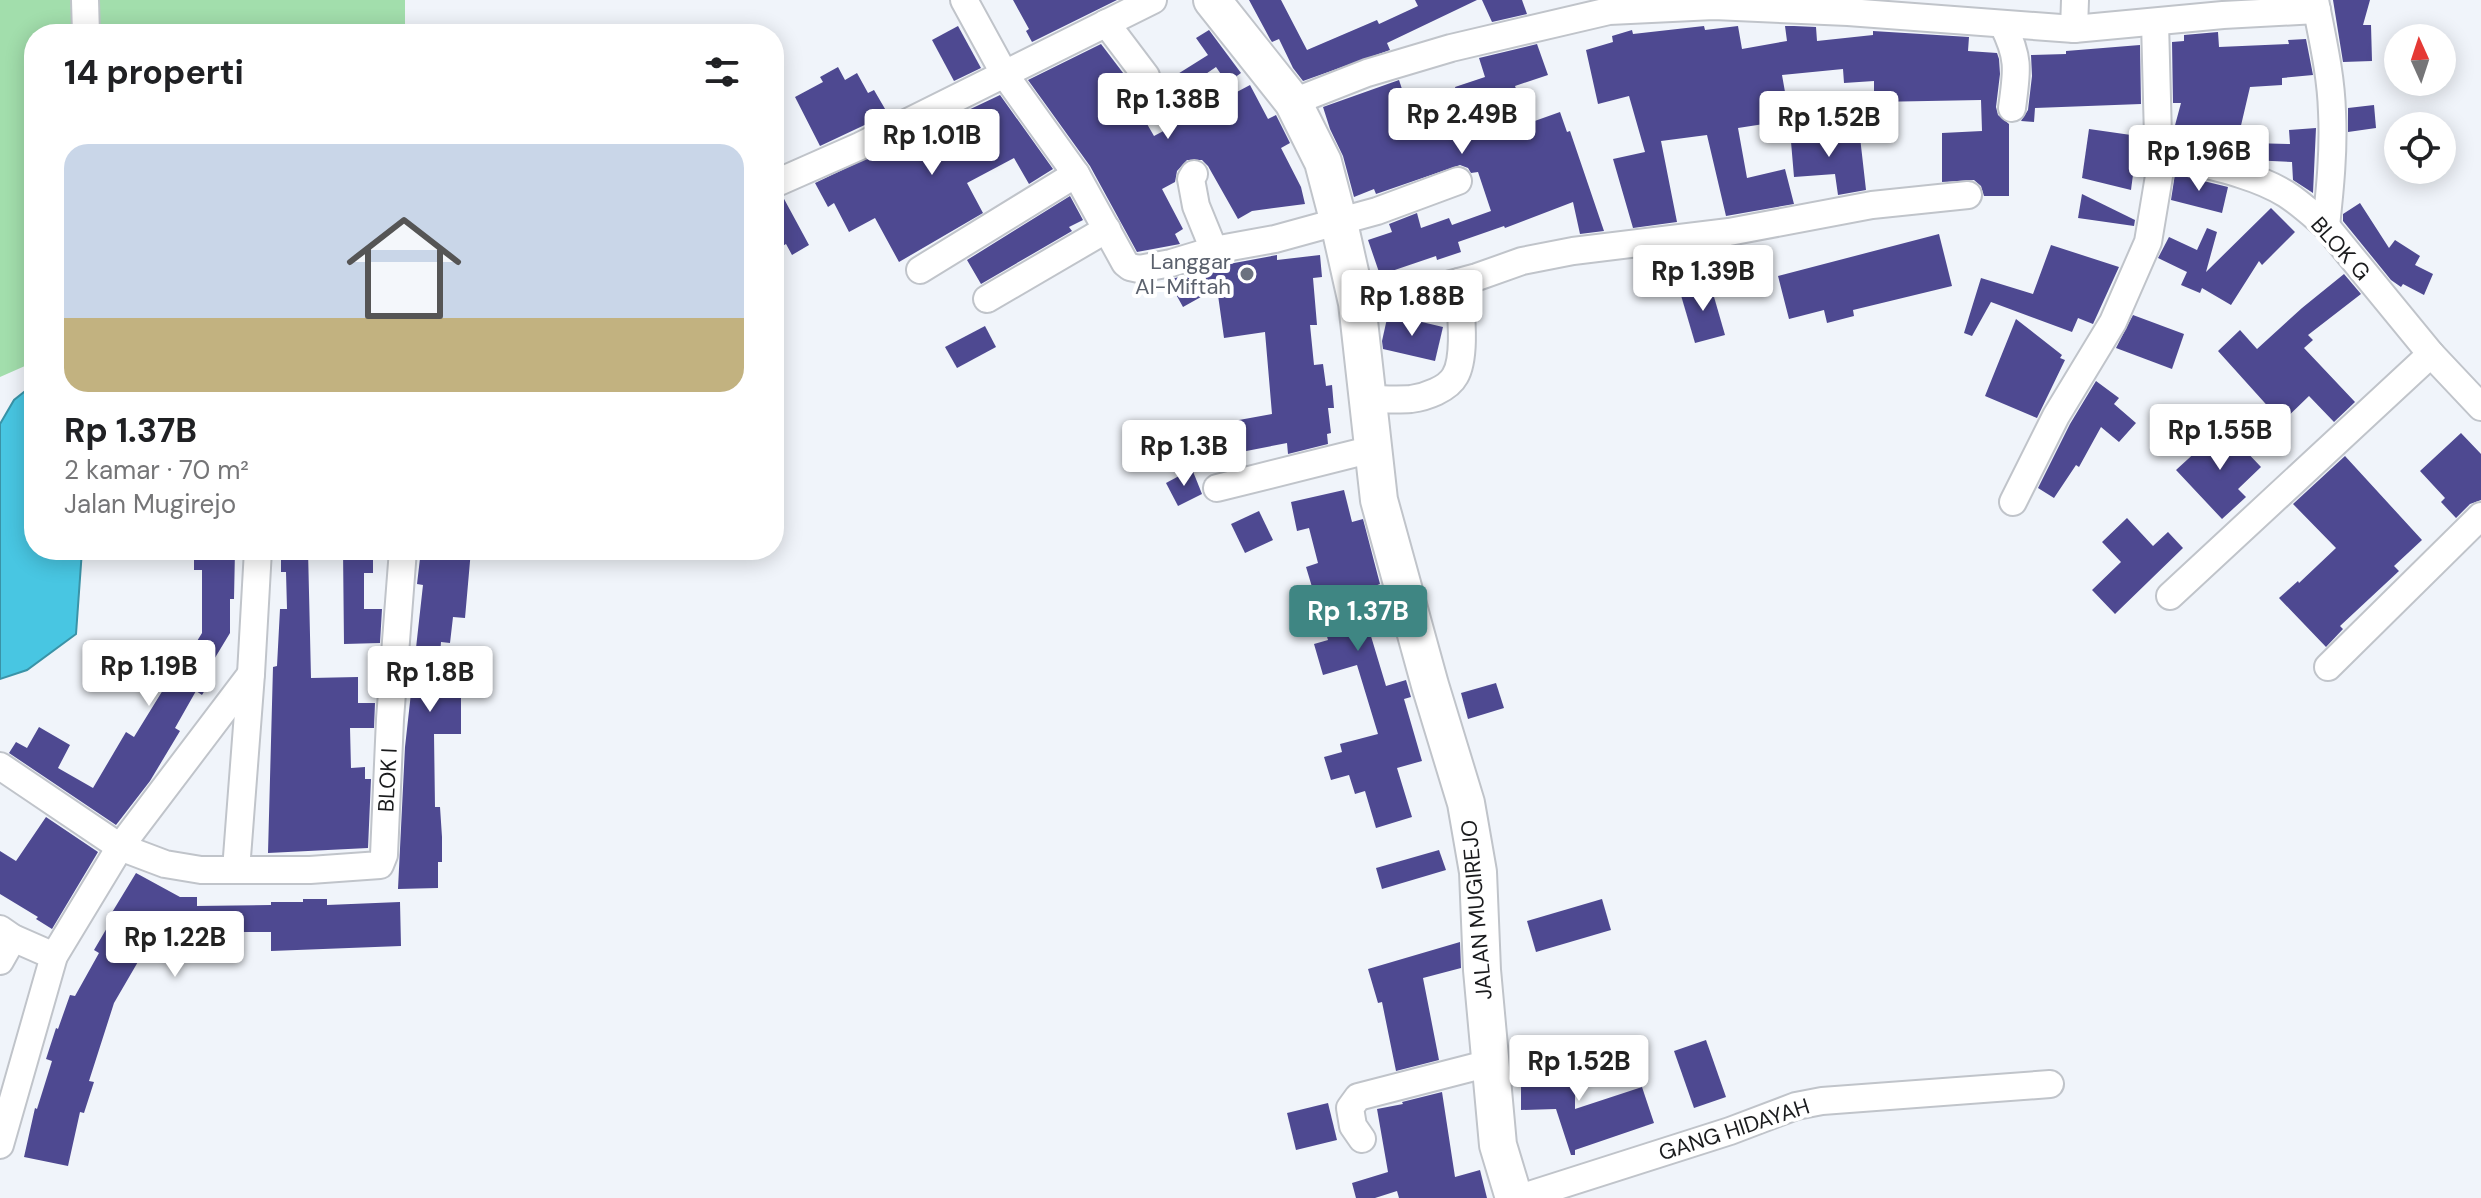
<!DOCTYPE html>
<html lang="id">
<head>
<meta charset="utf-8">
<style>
  :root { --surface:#fff; --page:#f6f6f6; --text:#202124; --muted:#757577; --accent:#3f8683 }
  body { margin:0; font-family:"DM Sans",sans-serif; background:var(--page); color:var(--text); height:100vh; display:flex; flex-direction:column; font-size:30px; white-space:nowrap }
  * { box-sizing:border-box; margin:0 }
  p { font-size:26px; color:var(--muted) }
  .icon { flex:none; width:44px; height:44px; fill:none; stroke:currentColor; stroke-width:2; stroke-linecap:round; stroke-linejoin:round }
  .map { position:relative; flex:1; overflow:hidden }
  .side { position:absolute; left:24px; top:24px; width:760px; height:536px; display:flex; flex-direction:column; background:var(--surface); border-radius:32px; box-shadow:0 4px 20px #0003 }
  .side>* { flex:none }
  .needle { width:52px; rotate:357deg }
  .buttons { position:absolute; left:2384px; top:24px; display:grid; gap:16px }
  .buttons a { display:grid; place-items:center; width:72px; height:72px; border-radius:50%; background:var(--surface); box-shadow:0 4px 20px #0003; font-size:40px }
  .price { position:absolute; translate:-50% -68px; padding:0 18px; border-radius:8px; background:#fff; color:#222; font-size:26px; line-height:52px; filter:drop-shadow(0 2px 4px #0008) }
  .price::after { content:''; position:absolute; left:50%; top:48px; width:24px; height:18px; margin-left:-12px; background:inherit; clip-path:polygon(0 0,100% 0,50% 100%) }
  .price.current { background:var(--accent); color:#fff }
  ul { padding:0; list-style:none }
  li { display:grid; align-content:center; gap:16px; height:424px; padding:0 40px }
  li span { display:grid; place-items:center; height:248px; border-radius:24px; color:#555 }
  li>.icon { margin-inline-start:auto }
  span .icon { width:144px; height:144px; fill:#fffc; stroke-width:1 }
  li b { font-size:34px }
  h2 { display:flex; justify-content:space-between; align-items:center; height:96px; padding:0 40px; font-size:34px }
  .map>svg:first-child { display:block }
  .green { fill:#a2deac }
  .water { fill:#48c6e2; stroke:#3a93a7; stroke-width:2 }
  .building { fill:#4e4991 }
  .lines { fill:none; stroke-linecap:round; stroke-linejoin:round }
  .street-casing { stroke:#c0c4ca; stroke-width:30 }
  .secondary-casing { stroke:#c0c4ca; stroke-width:40 }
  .street { stroke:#fff; stroke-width:26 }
  .secondary { stroke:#fff; stroke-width:36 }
  .worship-dot { fill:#6b7280; stroke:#fff; stroke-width:3 }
  .labels { text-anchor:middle; stroke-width:8; stroke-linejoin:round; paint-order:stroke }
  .street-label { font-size:22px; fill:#1a1b1d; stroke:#fff }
  .worship-label { font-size:22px; fill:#5b616d; stroke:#fff; text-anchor:end }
</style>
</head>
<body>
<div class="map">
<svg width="2481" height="1198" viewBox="0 0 2481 1198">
  <rect width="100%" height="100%" fill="#f0f4fa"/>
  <path class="green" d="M0,0H405V34H34V362L0,377Z"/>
  <path class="water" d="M34,384V550H82L76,634L27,670L0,679V424L14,400Z"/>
  <g class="building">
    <path d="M1013,0H1117L1032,42L1026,31L1029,29Z"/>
    <path d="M1249,0H1281L1307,50L1377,20L1379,24L1418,6L1415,0H1477L1387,43L1390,50L1303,81L1293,68L1279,39L1272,42L1270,39Z"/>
    <path d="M1482,0H1522L1527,14L1492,22Z"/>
    <path d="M2333,0H2370L2363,25H2371L2372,61L2343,62Z"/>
    <path d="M958,26L981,68L954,81L932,40Z"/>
    <path d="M1704,26L1705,30L1738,26L1742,49L1787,41L1785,26H1794L1816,27L1817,41L1873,35V31L1969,37L1968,51L1997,53L1999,59L2000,74L1996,107L1998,115L2009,124V196H1984L1981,186L1974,180L1942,182V133L1982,131L1981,100L1874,102V81L1844,83L1843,69L1782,75L1790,120L1738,128L1747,178L1785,169L1794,204L1726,216L1707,135L1661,141L1677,222L1633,228L1613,159L1645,152L1629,96L1598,104L1586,50L1613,42L1612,36L1632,30L1633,34Z"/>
    <path d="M1209,30L1241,73L1227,83L1216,67L1143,117L1154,136L1250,85L1268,119L1276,115L1290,143L1281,148L1301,187L1305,204L1252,211L1238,219L1208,166L1202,160H1187L1177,171L1175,182L1162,189L1183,229L1175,234L1180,244L1137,252L1090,166L1028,80L1101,44L1133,86L1141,91L1149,92L1208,55L1196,38Z"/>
    <path d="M2218,32L2219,47L2289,44L2288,40L2306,39L2313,75L2282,78V85L2250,87L2239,134L2251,135V143L2290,144L2289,130L2316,128L2313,193L2293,180L2292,162L2250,160L2174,141V129L2181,103H2173L2172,42L2184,41V35Z"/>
    <path d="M1537,44L1548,75L1515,86L1529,123L1560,112L1567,132L1570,131L1604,231L1580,234L1573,202L1505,228L1504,226L1458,242L1461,252L1437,260L1436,256L1380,275L1368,240L1392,232L1389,224L1417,213L1421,228L1449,218L1452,225L1491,211L1478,172L1471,173L1468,168L1460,165L1376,194L1374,189L1354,197L1343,156L1330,129L1323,107L1399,80L1408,107L1456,91L1455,87L1485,77L1479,58Z"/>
    <path d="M2140,45L2141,104L2035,108L2034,122L2021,121L2028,110L2032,76L2031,55L2066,54V51Z"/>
    <path d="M838,67L845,80L857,73L868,93L874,90L888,114L820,146L795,97L823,82L820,77Z"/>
    <path d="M1000,95L1053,169L1029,184L1014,158L967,183L983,213L899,262L875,218L849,232L834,203L828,207L815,183Z"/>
    <path d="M2374,105L2376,128L2348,132V108Z"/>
    <path d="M1821,128L1822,139L1860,137L1866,190L1838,195L1835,174L1794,177L1790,130Z"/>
    <path d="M2089,129L2138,136L2131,190L2082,178Z"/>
    <path d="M2175,174L2228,187L2222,213L2171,200Z"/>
    <path d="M2082,194L2135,220L2134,226L2078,218Z"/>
    <path d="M1070,196L1083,220L1069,227L1072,231L981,284L967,260Z"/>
    <path d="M783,197L809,245L792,255L786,244L774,251V200Z"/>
    <path d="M2360,203L2389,248L2395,240L2420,256L2415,265L2433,274L2424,295L2403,284L2401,287L2391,280L2343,221V214Z"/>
    <path d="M2271,208L2295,232L2262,265L2259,261L2231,305L2202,288L2200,293L2181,285L2187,272L2158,258L2169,237L2197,250L2207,228L2217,232L2206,272Z"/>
    <path d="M1939,234L1952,286L1853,310L1854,316L1827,323L1824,310L1789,319L1778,276Z"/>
    <path d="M2051,245L2119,267L2093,324L2078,318L2072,332L1991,302L1972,336L1964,333L1981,278L2033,294Z"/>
    <path d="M1277,255V260L1320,255L1322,277L1313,278L1317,325H1310L1314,365L1323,364L1326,386L1332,385L1334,408H1328L1331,433L1327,434L1328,444L1288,454L1287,443L1190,462L1184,430L1272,414L1265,332L1224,338L1217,288L1183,307L1168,280L1218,266Z"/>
    <path d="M2344,274L2361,294L2308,335L2313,340L2304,348L2355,402L2334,422L2309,396L2282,422L2218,351L2240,330L2257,349L2302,308Z"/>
    <path d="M1710,283L1725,335L1695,343L1680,292Z"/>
    <path d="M1388,314L1443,327L1435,361L1383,349L1382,341Z"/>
    <path d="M2133,315L2184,334L2172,369L2116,348Z"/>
    <path d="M2016,319L2062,355L2060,358L2065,360L2037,418L1985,396Z"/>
    <path d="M985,326L996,347L957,368L945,347Z"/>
    <path d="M2096,381L2119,398L2114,404L2136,423L2119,442L2101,427L2079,467L2076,465L2054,498L2038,488L2070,424Z"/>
    <path d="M2223,427L2261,467L2238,489L2246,497L2222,519L2176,470Z"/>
    <path d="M2461,433L2481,454V500L2470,504L2456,518L2441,502L2445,498L2420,471Z"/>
    <path d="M2345,456L2422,540L2394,566L2399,571L2340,626L2343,629L2326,647L2279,598L2298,581L2299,583L2336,548L2293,504Z"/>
    <path d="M1192,469L1202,494L1178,506L1166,483Z"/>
    <path d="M1344,490L1352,522L1363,519L1380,584L1375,586L1385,618L1367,623L1386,686L1406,680L1411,697L1404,699L1422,761L1397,768L1412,817L1376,828L1365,791L1355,794L1349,775L1331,780L1324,757L1342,752L1340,744L1378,734L1357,665L1323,675L1314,644L1328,640L1306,567L1318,563L1309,528L1297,531L1291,502Z"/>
    <path d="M1259,511L1273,540L1245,553L1231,524Z"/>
    <path d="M2127,518L2153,546L2168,532L2183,548L2115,614L2092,590L2121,562L2102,542Z"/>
    <path d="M194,550H235L234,599H230V633L207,671L214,675L202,695L196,691L175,728L180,731L150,781L116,825L9,753L16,742L27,748L39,727L70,745L58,768L93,788L126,732L134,737L171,677L169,676L181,656L186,659L202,633V570H194Z"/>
    <path d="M281,550H308L311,678L358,677V703H375L374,728H350L351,768L365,767V779H371L368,848L268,853L273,667L277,666L280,609H287L286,572H281Z"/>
    <path d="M343,550H373V573H364V609H382L380,643L344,644Z"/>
    <path d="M421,550H471L465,618L453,617L450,643L441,642L438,681H461V734H434L435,807H440L442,837V862H438V888L398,889L405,747L423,585L417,584Z"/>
    <path d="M1496,683L1504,708L1468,719L1461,693Z"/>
    <path d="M46,817L98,852L52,929L36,919L38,917L0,894V851L16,861Z"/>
    <path d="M1439,850L1446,870L1382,889L1376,868Z"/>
    <path d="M136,873L180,897H197V906L271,905V902H303V899H327V905L400,902L401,946L271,951V932H223V946L146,948L114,1003L89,1081L94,1082L84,1113L80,1112L68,1166L24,1157L35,1108L37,1109L52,1061L46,1059L56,1028L58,1029L70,995L75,996L99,953L94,950L111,921L108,919Z"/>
    <path d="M1602,899L1611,930L1536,952L1527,921Z"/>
    <path d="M1460,942L1461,968L1423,978L1439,1060L1396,1071L1382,1002L1378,1003L1368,969Z"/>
    <path d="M1706,1040L1726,1097L1694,1108L1674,1051Z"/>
    <path d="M1521,1057H1575V1109L1642,1087L1654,1123L1575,1150V1155H1571L1556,1109L1521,1110Z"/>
    <path d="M1442,1092L1455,1177L1480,1170L1487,1198H1399L1397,1191L1375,1198H1356L1352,1183L1388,1172L1377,1109L1403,1104L1402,1102Z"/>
    <path d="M1328,1103L1337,1140L1296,1150L1287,1113Z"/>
  </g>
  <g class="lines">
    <g class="street-casing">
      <g id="street">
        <path d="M85,0L86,34"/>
        <path d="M964,0L1005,75L1076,174L1125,263L1130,267L1139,269L1171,263L1214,250L1275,239L1377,211L1458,181"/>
        <path d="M2315,0C2322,37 2331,74 2332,112C2334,150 2330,189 2326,226"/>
        <path d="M1106,23L1146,76"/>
        <path d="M2003,25C2020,59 2017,71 2012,108"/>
        <path d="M2074,29L2075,0"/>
        <path d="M1293,102L1367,73L1451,48L1609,11L1714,6L1848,12L2074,29L2223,15L2317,10"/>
        <path d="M2158,153C2198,164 2251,172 2286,194C2300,203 2313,215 2326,226L2431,354L2481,407"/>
        <path d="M1194,174L1191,179L1196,206L1214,250"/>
        <path d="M774,184L860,146L1153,0"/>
        <path d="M920,270L1076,174"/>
        <path d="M987,299L1107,229"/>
        <path d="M1357,303L1410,295L1477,277L1522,261L1573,251L1729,232L1872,205L1968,195"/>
        <path d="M1367,399C1382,399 1397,400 1411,399C1426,397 1448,389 1455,376C1467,356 1460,306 1459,282"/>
        <path d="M1217,488L1373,449"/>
        <path d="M2013,502L2056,416L2113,322L2148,242L2159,176L2155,22"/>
        <path d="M2170,596L2431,354"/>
        <path d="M2328,667L2481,516"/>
        <path d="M0,766L120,847L165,864L201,870H310L380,865L384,855L390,719L403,550"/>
        <path d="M236,870L251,674L258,550"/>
        <path d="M0,929L13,938L54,956"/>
        <path d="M0,961L13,938"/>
        <path d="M1362,1139L1353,1126L1350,1108L1358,1097L1490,1063"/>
        <path d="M0,1145L54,956L120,847L251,674"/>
        <path d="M1520,1198L1730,1131L1796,1106L1822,1101L2050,1084"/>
      </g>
    </g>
    <g class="secondary-casing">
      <path id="secondary" d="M1212,0L1293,102L1323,162L1339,223L1357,303L1379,500L1430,685L1466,803L1478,872L1482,970L1498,1145L1514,1198"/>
    </g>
    <use href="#street" class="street"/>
    <use href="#secondary" class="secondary"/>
  </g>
  <circle class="worship-dot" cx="1247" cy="274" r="8"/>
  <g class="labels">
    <g class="street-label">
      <text transform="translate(2341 248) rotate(48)" y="8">BLOK G</text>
      <text transform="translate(387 780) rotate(-87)" y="8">BLOK I</text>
      <text transform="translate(1476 910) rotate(-95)" y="8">JALAN MUGIREJO</text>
      <text transform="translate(1734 1129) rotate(-18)" y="8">GANG HIDAYAH</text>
    </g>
    <g class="worship-label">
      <text x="1231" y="269">Langgar<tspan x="1231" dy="25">Al-Miftah</tspan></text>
    </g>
  </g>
</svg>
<div class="buttons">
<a><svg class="needle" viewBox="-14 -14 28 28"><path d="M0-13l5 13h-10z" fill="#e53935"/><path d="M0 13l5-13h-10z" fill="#757577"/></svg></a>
<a><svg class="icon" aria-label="locate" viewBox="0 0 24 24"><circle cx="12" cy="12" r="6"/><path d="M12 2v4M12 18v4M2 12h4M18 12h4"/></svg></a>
</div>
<b class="price" style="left:1168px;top:141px">Rp 1.38B</b>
<b class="price" style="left:1462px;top:156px">Rp 2.49B</b>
<b class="price" style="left:1829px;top:159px">Rp 1.52B</b>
<b class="price" style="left:932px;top:177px">Rp 1.01B</b>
<b class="price" style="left:2199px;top:193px">Rp 1.96B</b>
<b class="price" style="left:1703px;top:313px">Rp 1.39B</b>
<b class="price" style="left:1412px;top:338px">Rp 1.88B</b>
<b class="price" style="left:2220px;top:472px">Rp 1.55B</b>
<b class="price" style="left:1184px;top:488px">Rp 1.3B</b>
<b class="price current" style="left:1358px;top:653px">Rp 1.37B</b>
<b class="price" style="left:149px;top:708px">Rp 1.19B</b>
<b class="price" style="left:430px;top:714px">Rp 1.8B</b>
<b class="price" style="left:175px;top:979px">Rp 1.22B</b>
<b class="price" style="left:1579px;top:1103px">Rp 1.52B</b>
<section class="side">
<h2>14 properti<svg class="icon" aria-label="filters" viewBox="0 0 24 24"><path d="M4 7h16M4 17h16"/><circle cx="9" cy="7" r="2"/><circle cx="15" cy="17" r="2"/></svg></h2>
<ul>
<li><span style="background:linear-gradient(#c9d6e8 70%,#c2b280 0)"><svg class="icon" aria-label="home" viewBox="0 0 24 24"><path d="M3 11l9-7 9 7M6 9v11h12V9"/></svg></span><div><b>Rp 1.37B</b><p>2 kamar · 70 m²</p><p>Jalan Mugirejo</p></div></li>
</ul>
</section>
</div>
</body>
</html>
